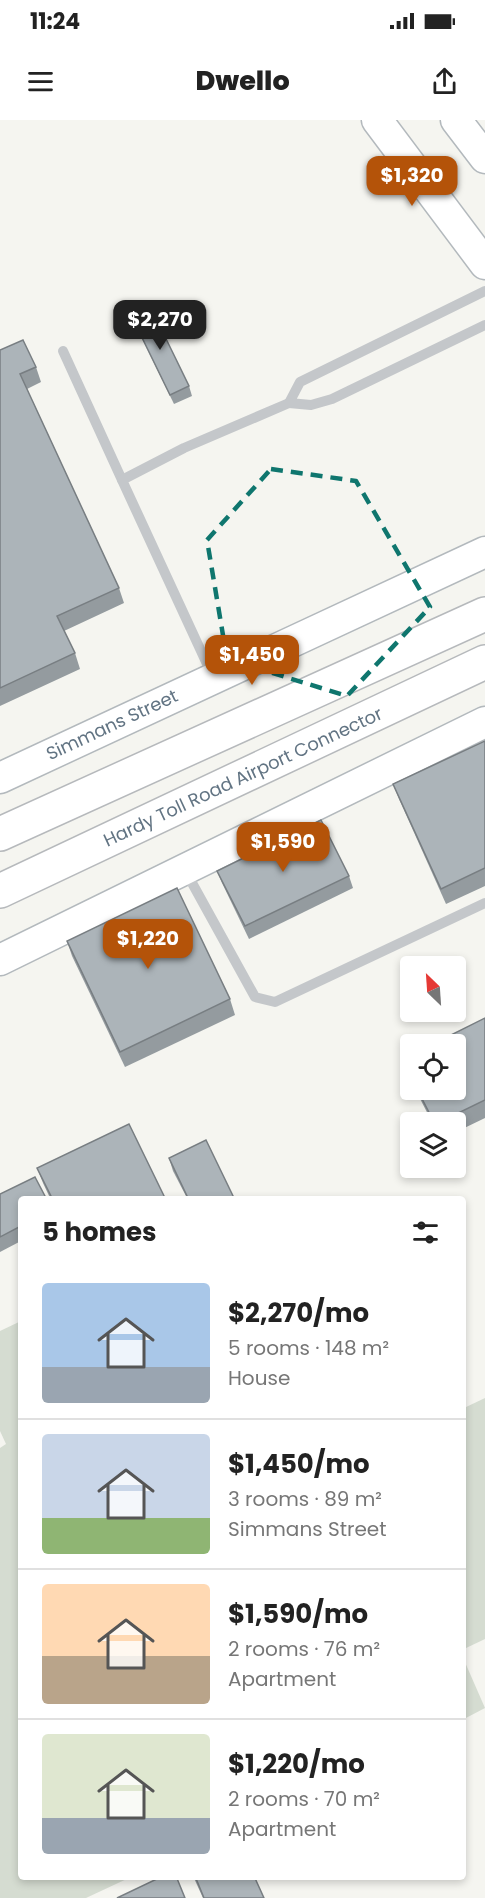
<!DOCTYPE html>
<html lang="en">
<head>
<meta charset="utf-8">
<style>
  :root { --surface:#fff; --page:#f6f6f6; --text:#222; --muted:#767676; --line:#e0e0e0; --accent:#b45309 }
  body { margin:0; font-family:Poppins,sans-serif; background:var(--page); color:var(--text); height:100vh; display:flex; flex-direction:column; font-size:22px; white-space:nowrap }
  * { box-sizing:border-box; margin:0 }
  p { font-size:20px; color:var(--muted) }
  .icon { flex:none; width:33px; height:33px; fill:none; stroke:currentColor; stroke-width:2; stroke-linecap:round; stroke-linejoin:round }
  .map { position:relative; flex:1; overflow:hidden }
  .panel { position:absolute; left:18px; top:1076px; width:448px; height:684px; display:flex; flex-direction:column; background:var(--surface); border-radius:6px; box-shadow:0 3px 9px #0003 }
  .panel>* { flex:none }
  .needle { width:39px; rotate:335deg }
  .fabs { position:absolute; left:400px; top:836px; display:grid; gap:12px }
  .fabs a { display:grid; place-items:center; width:66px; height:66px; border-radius:6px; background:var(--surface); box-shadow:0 3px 9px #0003; font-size:30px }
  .price { position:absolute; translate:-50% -51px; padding:0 14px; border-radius:12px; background:var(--accent); color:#fff; font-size:20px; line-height:39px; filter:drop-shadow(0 2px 3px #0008) }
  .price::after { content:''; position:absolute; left:50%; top:36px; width:18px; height:14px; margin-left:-9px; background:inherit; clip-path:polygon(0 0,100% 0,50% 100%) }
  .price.current { background:#222; color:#fff }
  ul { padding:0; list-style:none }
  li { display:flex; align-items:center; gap:18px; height:150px; padding:0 24px }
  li+li { border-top:2px solid var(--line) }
  li span { display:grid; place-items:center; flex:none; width:168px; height:120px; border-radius:6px; color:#555 }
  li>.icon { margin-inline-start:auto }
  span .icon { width:72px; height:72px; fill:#fffc; stroke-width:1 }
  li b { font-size:26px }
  h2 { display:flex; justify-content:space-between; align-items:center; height:72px; padding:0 24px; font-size:26px }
  .status { display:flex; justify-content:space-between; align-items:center; height:42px; padding:0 30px; background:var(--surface); direction:ltr }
  .status svg { height:16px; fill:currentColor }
  header { display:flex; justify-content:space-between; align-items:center; height:78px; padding:0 24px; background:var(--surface); font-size:27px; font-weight:800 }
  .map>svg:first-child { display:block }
  .green { fill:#d5dcd1 }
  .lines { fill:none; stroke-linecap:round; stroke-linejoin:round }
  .secondary-casing { stroke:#b3b9bd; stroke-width:33 }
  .motorway-casing { stroke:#b6b9bc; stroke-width:36 }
  .service { stroke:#c4c7ca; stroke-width:10 }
  .secondary { stroke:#fff; stroke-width:30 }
  .motorway { stroke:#fff; stroke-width:33 }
  .wall { fill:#949b9f }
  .building { fill:#acb4b9; stroke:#787e82; stroke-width:1.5 }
  .marked { fill:none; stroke:#0f766e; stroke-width:4.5; stroke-dasharray:12 8; stroke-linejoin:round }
  .labels { text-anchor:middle; stroke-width:6; stroke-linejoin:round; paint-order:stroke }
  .street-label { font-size:18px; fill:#627483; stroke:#fff }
</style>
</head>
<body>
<div class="status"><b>11:24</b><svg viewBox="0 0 49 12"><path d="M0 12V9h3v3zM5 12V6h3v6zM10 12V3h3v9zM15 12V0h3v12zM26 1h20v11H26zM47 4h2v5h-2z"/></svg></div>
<header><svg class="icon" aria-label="menu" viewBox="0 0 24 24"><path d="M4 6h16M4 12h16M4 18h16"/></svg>Dwello<svg class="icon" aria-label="share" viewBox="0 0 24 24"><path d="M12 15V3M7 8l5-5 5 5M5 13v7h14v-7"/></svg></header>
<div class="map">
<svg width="485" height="1778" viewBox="0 0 485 1778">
  <rect width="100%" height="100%" fill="#f5f5f0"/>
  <g class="green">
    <path d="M21,1201V1756L131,1757L86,1778H0V1328L6,1324L0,1311V1211Z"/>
    <path d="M485,1278V1519L464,1529V1288Z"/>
    <path d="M464,1540L485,1588L464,1599Z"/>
  </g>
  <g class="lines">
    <g class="secondary-casing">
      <g id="secondary">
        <path d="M377,0L485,144"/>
        <path d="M456,0L485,38"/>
        <path d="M0,658L485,432"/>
        <path d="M0,840L485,602"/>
      </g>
    </g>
    <g class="motorway-casing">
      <g id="motorway">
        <path d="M0,714L485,494"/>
        <path d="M0,771L485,542"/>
      </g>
    </g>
    <g class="service">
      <path d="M485,171L300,262L289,283L311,285L332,279L485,205"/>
      <path d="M63,231L122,360"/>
      <path d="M213,557L122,360L184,328L289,283"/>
      <path d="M186,752L255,877L275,882L485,783"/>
    </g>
    <use href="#secondary" class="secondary"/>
    <use href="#motorway" class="motorway"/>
  </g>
  <g class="wall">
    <path d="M132,197L189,266L192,276L174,284L136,206Z"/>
    <path d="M0,230L36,247L41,262L27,269L119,468L124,483L64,511L75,533L80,549L0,586Z"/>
    <path d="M485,621V766L446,784L399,679L393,664Z"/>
    <path d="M217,751L349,756L353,768L249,819L222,763Z"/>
    <path d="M67,821L230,879L235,895L125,947L72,836Z"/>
    <path d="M485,898V998L456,1012V1002H432L415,969H456Z"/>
    <path d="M411,935V960L402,939Z"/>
    <path d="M169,1038L234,1078H187L173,1051Z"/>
    <path d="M37,1048L165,1078H50L43,1063Z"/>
    <path d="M0,1074L21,1078V1121L0,1132Z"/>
    <path d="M193,1756H254L264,1778H203Z"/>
  </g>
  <g class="building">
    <path d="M151,188L189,266L170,275L132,197Z"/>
    <path d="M23,220L36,247L20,254L119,468L57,496L75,533L0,568V230Z"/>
    <path d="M485,621V748L441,769L393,664Z"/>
    <path d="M321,700L349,756L245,806L217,751Z"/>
    <path d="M177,768L230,879L120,932L67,821Z"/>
    <path d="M485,898V980L440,1002H434L417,969H456V924H433Z"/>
    <path d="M411,935V956L402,939Z"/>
    <path d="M129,1004L165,1078H52L37,1048Z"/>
    <path d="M206,1020L234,1078H188L169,1038Z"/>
    <path d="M35,1057L46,1078H21V1106L0,1117V1074Z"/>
    <path d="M163,1756H176L185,1778H117Z"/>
    <path d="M195,1756H254L264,1778H204Z"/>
  </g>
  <path class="marked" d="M271,349L356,361L430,487L347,576L227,539L207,420Z"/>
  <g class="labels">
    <g class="street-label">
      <text transform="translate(112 605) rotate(-25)" y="6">Simmans Street</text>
      <text transform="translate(243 657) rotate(-25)" y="6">Hardy Toll Road Airport Connector</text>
    </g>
  </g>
</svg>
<div class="fabs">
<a><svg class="needle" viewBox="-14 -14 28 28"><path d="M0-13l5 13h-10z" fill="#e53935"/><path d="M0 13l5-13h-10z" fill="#767676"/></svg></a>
<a><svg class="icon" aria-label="locate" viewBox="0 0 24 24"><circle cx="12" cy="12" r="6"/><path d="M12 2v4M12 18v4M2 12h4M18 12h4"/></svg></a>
<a><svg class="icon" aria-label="layers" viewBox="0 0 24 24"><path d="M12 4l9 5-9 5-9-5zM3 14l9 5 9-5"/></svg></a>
</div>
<b class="price" style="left:412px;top:87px">$1,320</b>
<b class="price current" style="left:160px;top:231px">$2,270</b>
<b class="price" style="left:252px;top:566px">$1,450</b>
<b class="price" style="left:283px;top:753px">$1,590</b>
<b class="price" style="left:148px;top:850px">$1,220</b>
<section class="panel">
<h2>5 homes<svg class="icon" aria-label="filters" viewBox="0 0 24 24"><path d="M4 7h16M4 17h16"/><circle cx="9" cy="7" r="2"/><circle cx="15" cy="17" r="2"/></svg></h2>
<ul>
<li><span style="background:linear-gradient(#a9c7e8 70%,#9aa5b1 0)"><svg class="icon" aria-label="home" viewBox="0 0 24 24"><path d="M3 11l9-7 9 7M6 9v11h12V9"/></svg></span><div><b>$2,270/mo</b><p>5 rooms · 148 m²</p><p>House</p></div></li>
<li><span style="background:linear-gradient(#c9d6e8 70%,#8fb573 0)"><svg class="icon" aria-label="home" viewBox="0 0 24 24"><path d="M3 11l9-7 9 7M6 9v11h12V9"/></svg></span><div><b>$1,450/mo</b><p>3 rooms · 89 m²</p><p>Simmans Street</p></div></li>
<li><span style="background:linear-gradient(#ffd9b3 60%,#b9a48a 0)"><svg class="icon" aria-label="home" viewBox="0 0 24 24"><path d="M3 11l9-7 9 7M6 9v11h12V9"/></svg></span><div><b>$1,590/mo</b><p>2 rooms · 76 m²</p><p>Apartment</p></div></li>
<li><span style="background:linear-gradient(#dfe7d0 70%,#9aa5b1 0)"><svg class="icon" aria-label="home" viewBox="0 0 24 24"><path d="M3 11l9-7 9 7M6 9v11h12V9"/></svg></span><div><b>$1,220/mo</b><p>2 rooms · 70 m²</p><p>Apartment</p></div></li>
</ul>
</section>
</div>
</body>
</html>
